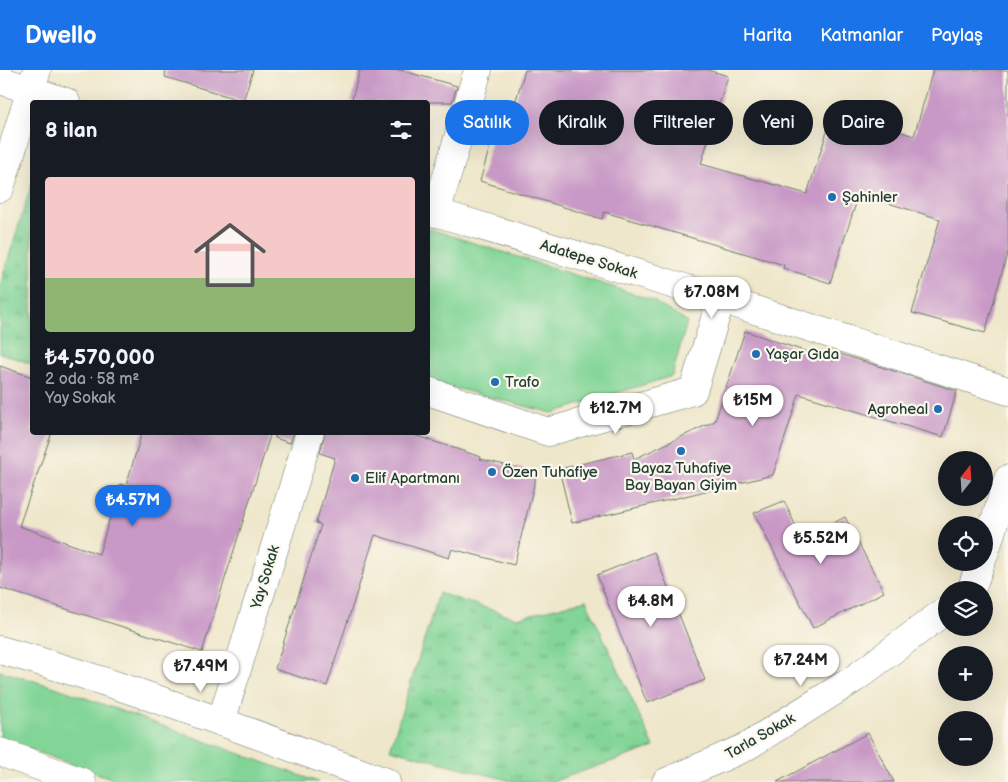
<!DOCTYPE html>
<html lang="tr">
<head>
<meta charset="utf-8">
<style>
  :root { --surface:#171b24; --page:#20242c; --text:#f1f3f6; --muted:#9ea1a6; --accent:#1a73e8 }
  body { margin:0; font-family:"Balsamiq Sans",sans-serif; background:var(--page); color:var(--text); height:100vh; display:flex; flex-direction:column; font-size:19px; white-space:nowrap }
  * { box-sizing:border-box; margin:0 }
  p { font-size:16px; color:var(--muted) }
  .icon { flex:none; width:28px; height:28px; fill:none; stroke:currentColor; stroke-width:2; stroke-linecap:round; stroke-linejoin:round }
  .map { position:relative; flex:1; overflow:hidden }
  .sheet { position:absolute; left:30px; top:30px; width:400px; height:335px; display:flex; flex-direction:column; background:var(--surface); border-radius:5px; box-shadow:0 5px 20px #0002 }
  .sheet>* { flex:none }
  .guide { position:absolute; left:445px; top:30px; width:475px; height:45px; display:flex; gap:10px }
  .needle { width:32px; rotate:17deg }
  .tools { position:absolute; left:938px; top:381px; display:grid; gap:10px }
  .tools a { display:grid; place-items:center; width:55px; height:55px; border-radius:50%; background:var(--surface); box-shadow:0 5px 20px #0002; font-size:25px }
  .price { position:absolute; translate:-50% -42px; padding:0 11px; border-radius:18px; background:#fff; color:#222; font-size:16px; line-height:32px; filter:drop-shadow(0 1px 2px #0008) }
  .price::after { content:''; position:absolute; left:50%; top:30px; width:15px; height:11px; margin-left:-8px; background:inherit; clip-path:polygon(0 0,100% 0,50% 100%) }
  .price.selected { background:var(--accent); color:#fff }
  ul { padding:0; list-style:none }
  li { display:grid; align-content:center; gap:10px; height:265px; padding:0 15px }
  li span { display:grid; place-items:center; height:155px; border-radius:5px; color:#555 }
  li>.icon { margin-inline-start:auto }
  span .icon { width:90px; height:90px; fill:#fffc; stroke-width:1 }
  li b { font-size:21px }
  h2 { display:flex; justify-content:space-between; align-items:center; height:60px; padding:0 15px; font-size:21px }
  .chip { padding:0 18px; border-radius:22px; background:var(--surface); box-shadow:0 5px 20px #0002; font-size:18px; line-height:45px }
  .chip.selected { background:var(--accent); color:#fff }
  header { display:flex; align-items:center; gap:30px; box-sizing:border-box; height:70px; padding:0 25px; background:var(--accent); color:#fff }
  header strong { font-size:24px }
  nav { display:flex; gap:28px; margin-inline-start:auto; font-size:18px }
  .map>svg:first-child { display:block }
  .grass { fill:url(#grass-tufts); stroke:#508966 }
  .green { fill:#82d597; stroke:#508966 }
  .building { fill:#c898c6 }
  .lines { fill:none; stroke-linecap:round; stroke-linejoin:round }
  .street-casing { stroke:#687869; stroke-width:29 }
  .secondary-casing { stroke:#687869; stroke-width:29 }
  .street { stroke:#fff; stroke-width:28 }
  .secondary { stroke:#fff; stroke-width:28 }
  .poi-dot { fill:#1f6fb2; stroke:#fbf7ec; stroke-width:2 }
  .labels { text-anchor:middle; stroke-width:4.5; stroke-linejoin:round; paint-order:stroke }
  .poi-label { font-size:15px; fill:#1f3d34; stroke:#fbf7ec; text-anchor:start }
  .street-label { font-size:15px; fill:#1f3d34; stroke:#fbf7ec }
</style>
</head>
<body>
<header>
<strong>Dwello</strong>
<nav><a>Harita</a><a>Katmanlar</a><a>Paylaş</a></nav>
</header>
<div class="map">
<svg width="1008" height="712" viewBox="0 0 1008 712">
  <defs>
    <pattern id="grass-tufts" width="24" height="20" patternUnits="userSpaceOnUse" patternTransform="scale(1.25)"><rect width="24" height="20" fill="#82d597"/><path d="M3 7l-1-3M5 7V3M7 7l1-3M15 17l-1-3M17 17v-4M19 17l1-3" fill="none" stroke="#6aae7c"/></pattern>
  </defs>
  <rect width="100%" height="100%" fill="#fbf7ec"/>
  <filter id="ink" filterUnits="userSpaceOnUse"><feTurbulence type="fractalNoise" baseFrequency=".02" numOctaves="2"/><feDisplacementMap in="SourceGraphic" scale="10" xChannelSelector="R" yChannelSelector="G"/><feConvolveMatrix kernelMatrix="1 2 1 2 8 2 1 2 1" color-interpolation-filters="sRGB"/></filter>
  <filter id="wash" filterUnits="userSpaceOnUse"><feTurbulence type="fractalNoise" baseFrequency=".0096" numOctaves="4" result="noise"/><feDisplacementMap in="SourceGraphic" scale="20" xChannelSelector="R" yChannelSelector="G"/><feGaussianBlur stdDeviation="1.12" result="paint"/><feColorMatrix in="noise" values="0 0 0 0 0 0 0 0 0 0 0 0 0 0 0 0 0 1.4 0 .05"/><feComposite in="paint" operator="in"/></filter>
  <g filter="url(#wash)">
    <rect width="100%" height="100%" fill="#efe7cb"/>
    <g class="grass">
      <path d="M32,113V294L0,283V215Z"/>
      <path d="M439,523L517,548L586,530L654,677L551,712H515L390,679Z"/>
    </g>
    <g class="green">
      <path d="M430,159L650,229L687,252L672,306L552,343L428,311V160Z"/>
      <path d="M0,601L55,617L318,712H122L0,669Z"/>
    </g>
    <g id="blocks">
      <g class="building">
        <path d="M166,0H253L243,31L165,7Z"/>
        <path d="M360,0H400L457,16L452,32H351Z"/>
        <path d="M525,0H708L728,6L701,94L807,124L834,40L914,66L933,0H1008V181L985,263L912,243L940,149L859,124L830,213L783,198L784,195L604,142L602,149L480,111L493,66L504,69Z"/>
        <path d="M745,261L834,291L837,283L957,321L943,367L799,324L773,405L572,453L559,399L632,382L634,389L715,351Z"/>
        <path d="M0,296L32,307V362H52L19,456L99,484L120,414L126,416L142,362H271L202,582L0,518Z"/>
        <path d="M276,362H294L290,373L275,368Z"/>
        <path d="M325,362H405L481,387L480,389L537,403L514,495L452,479L449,488L375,465L327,616L275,599L321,455L316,453L335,388L320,383Z"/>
        <path d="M784,431L802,469L845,447L884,522L813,558L754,443Z"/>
        <path d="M654,482L705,610L647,633L597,505Z"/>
        <path d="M868,663L894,712H777Z"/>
      </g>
    </g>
  </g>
  <g filter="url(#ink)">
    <use href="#blocks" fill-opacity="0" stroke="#687869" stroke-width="1"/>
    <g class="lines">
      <g class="street-casing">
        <g id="street">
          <path d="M0,10L66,32"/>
          <path d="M0,118L37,0"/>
          <path d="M428,140L721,229L1008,321"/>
          <path d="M436,143L478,0"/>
          <path d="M428,321L548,362L693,321L721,229"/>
          <path d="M984,485L1008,409"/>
          <path d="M971,520L981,492"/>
          <path d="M221,652L310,362"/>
          <path d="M666,712L744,678L854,609L946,540"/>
        </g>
      </g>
      <g class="secondary-casing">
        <g id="secondary">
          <path d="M0,580C131,616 259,666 386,712"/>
          <path d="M0,682L82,712"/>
        </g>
      </g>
      <use href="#street" class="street"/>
      <use href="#secondary" class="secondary"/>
    </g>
  </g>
  <g class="poi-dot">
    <circle cx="832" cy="127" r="5"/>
    <circle cx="756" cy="284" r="5"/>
    <circle cx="495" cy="312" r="5"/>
    <circle cx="938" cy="339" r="5"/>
    <circle cx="681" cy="381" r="5"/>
    <circle cx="492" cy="402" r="5"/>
    <circle cx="355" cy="408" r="5"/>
  </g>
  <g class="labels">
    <g class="poi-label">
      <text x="842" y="132">Şahinler</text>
      <text x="766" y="289">Yaşar Gıda</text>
      <text x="505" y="317">Trafo</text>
      <text x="928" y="344" text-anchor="end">Agroheal</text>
      <text x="681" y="403" text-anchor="middle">Bayaz Tuhafiye<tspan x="681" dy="17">Bay Bayan Giyim</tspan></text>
      <text x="502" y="407">Özen Tuhafiye</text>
      <text x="365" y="413">Elif Apartmanı</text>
    </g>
    <g class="street-label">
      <text transform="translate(589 189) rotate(17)" y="5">Adatepe Sokak</text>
      <text transform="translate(265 507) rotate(-73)" y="5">Yay Sokak</text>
      <text transform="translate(760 666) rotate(-30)" y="5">Tarla Sokak</text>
    </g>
  </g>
</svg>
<div class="tools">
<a><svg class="needle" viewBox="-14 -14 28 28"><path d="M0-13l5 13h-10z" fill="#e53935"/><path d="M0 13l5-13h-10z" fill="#9ea1a6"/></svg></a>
<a><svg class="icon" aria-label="locate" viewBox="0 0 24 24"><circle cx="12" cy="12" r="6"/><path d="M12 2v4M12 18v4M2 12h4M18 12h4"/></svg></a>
<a><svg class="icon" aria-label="layers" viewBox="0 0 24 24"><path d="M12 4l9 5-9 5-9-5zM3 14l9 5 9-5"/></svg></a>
<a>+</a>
<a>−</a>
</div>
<b class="price" style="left:712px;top:249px">₺7.08M</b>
<b class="price" style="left:753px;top:357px">₺15M</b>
<b class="price" style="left:616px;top:365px">₺12.7M</b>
<b class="price selected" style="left:133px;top:457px">₺4.57M</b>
<b class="price" style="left:821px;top:495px">₺5.52M</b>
<b class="price" style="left:651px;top:558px">₺4.8M</b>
<b class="price" style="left:801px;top:617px">₺7.24M</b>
<b class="price" style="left:201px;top:623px">₺7.49M</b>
<div class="guide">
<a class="chip selected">Satılık</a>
<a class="chip">Kiralık</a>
<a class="chip">Filtreler</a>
<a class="chip">Yeni</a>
<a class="chip">Daire</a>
</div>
<section class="sheet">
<h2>8 ilan<svg class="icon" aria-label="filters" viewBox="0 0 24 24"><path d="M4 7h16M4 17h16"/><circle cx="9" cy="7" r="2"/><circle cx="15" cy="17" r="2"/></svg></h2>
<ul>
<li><span style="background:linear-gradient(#f6c9c9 65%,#8fb573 0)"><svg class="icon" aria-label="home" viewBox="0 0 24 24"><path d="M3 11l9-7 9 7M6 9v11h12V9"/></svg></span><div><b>₺4,570,000</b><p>2 oda · 58 m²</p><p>Yay Sokak</p></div></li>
</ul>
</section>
</div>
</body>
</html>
